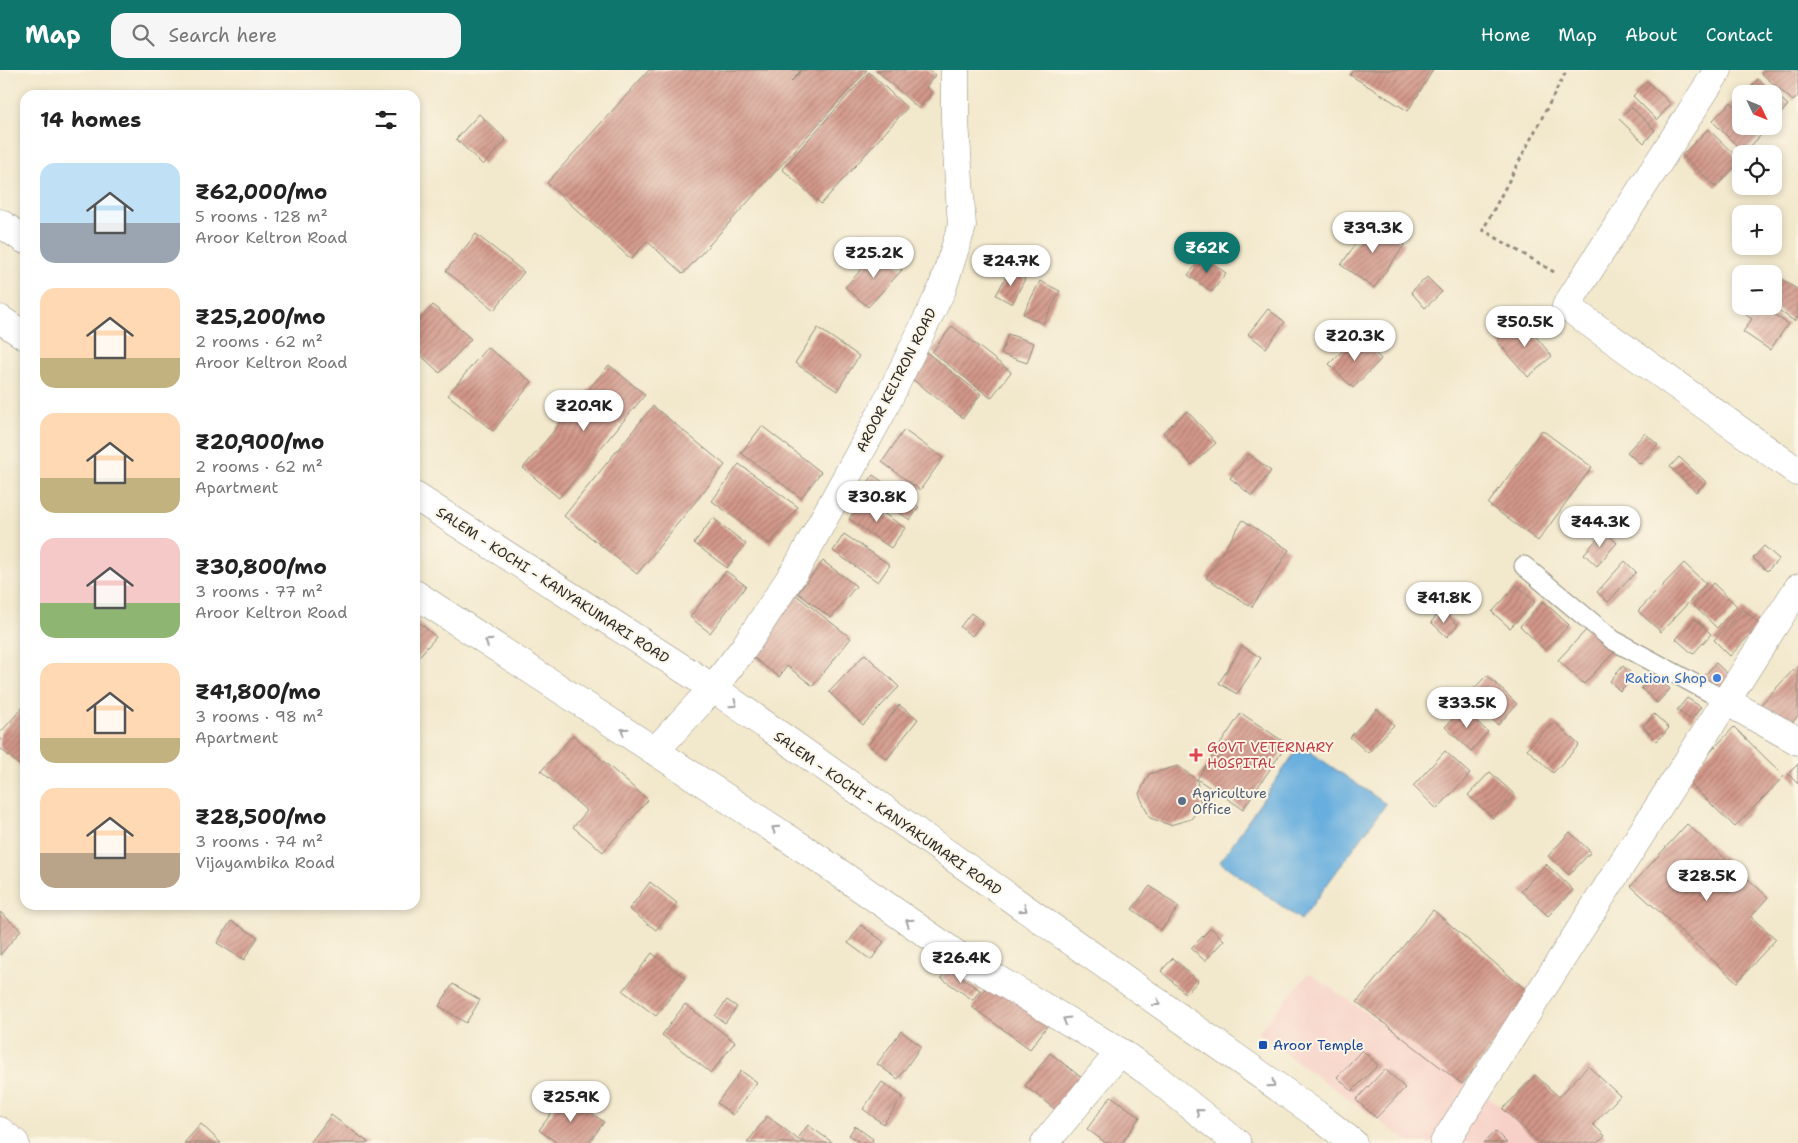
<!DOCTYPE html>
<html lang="en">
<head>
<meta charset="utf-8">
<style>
  :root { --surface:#fff; --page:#f6f6f6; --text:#222; --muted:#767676; --accent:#0f766e }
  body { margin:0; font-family:"Shantell Sans",sans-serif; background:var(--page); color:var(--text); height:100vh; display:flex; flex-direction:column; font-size:19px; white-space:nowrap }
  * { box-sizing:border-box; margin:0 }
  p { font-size:16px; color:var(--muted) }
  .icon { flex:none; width:28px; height:28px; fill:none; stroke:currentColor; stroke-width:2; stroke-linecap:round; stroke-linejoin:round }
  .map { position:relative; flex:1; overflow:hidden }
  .drawer { position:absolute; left:20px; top:20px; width:400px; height:820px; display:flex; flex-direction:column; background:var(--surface); border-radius:15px; box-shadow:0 2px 8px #0003 }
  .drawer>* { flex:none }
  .needle { width:32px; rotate:133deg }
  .controls { position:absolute; left:1732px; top:15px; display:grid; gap:10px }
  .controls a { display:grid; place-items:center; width:50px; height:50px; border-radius:10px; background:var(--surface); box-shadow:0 2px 8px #0003; font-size:25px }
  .price { position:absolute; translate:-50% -42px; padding:0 11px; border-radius:18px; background:#fff; color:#222; font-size:16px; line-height:32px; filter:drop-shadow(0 1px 2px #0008) }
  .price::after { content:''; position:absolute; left:50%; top:30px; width:15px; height:11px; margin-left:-8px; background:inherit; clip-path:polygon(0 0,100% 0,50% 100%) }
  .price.on { background:var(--accent); color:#fff }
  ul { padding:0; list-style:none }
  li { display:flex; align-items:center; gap:15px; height:125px; padding:0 20px }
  li span { display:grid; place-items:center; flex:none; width:140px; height:100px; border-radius:15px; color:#555 }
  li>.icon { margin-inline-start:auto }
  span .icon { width:60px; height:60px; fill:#fffc; stroke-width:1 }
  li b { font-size:21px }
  h2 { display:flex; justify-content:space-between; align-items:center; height:60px; padding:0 20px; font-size:21px }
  header { display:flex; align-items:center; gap:30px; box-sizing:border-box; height:70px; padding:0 25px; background:var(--accent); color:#fff }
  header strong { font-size:24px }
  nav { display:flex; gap:28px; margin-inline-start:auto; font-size:18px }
  .search { width:350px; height:45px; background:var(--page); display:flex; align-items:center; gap:12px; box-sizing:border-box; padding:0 18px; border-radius:15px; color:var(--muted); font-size:19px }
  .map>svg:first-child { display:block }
  .built { fill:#f7d1c7 }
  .water { fill:#67aede; stroke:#496c84 }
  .building { fill:url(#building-hatch) }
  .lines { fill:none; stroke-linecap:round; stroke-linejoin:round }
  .lane-casing { stroke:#8e8a7c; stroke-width:21 }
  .street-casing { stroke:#8e8a7c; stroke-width:29 }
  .secondary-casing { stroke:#8e8a7c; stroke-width:29 }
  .highway-casing { stroke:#8e8a7c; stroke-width:29 }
  .path { stroke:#8e8a7c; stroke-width:3; stroke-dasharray:4 4; stroke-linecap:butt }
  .lane { stroke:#fff; stroke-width:19 }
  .street { stroke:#fff; stroke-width:28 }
  .secondary { stroke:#fff; stroke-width:28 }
  .highway { stroke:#fff; stroke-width:28 }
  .oneway { stroke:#a0a0a0 }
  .shop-dot { fill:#3f7fe0; stroke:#fcf5e5; stroke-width:2 }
  .health-dot { fill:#e0444e; stroke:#fcf5e5; stroke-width:2 }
  .service-dot { fill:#5c6f8a; stroke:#fcf5e5; stroke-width:2 }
  .transit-dot { fill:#1a4fb4; stroke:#fcf5e5; stroke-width:2 }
  .labels { text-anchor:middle; stroke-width:4; stroke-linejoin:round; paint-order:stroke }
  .street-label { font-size:14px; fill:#2b2b2b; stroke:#fcf5e5 }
  .shop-label { font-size:14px; fill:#366cbe; stroke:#fcf5e5; text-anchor:end }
  .health-label { font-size:14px; fill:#be3a42; stroke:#fcf5e5; text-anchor:start }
  .service-label { font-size:14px; fill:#4e5e75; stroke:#fcf5e5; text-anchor:start }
  .transit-label { font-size:14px; fill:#164399; stroke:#fcf5e5; text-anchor:start }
</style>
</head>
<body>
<header>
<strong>Map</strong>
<div class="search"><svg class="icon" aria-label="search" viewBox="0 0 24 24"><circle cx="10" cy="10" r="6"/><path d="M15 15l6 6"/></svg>Search here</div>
<nav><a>Home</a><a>Map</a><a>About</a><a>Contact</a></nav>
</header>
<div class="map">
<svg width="1798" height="1073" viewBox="0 0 1798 1073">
  <defs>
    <pattern id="building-hatch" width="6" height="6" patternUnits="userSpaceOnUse" patternTransform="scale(1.25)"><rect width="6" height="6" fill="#d29789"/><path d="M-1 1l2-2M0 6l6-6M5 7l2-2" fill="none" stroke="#ab7b70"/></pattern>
  </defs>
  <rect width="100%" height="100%" fill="#fcf5e5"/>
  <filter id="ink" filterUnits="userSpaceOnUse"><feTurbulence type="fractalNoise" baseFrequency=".02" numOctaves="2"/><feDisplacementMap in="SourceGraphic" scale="10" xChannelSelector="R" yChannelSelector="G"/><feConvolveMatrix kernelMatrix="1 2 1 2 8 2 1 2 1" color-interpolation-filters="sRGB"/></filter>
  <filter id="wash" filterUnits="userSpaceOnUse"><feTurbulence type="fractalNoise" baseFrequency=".0096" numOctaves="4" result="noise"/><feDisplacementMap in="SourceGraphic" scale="20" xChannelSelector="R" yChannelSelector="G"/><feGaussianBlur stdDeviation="1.12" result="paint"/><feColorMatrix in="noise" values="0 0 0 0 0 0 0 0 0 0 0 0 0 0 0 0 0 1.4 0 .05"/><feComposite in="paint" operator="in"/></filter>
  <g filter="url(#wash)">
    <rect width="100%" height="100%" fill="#f2e8cc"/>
    <path class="built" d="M1309,903L1554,1073H1410L1257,963Z"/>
    <path class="water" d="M1300,675L1386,734L1301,850L1220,792Z"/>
    <g id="blocks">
      <g class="building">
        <path d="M649,0H801L791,12L802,0H867L683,204L647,171L631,189L547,113Z"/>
        <path d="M876,0H927L935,5L926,17L932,23L919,39Z"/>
        <path d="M1353,0H1433L1408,41L1350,5Z"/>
        <path d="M1764,0H1798V26L1793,31L1761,3Z"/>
        <path d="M869,2L907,38L821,134L782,99Z"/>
        <path d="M1758,9L1788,35L1778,47L1774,43V24H1753L1749,20Z"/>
        <path d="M1647,11L1671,34L1657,50L1633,26Z"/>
        <path d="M1731,32L1741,42V56H1756L1763,63L1744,83L1712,51Z"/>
        <path d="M1631,37L1655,60L1644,73L1619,49Z"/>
        <path d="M479,44L506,70L483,95L456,69Z"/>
        <path d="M1708,59L1741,91L1716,117L1682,85Z"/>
        <path d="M1371,151L1405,174L1374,218L1341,195Z"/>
        <path d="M476,164L524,202L494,240L446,201Z"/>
        <path d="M880,180L902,200L868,237L845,217Z"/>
        <path d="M1203,186L1226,203L1212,222L1188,205Z"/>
        <path d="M1009,201L1025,209L1012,234L996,225Z"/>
        <path d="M1776,205L1798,220V246L1794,251L1774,237V208Z"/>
        <path d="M1427,207L1442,222L1425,238L1411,222Z"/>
        <path d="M1040,211L1060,221L1043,254L1023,244Z"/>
        <path d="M433,235L471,269L440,303L415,280V254Z"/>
        <path d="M1742,236H1762L1788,254L1770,280L1743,262L1752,249L1739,240Z"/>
        <path d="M1268,239L1285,252L1266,278L1248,264Z"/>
        <path d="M1522,250L1552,286L1528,307L1497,271Z"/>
        <path d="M952,256L1011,302L991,328L932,282Z"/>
        <path d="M818,258L859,286L837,321L795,293Z"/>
        <path d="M1008,264L1034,273L1027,293L1001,284Z"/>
        <path d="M1358,265L1381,289L1353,318L1329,294Z"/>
        <path d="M487,277L532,312L493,361L448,325Z"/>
        <path d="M926,282L981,324L963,348L908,306Z"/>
        <path d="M609,295L645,325L559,428L523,398Z"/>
        <path d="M653,336L725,395L637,504L564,446Z"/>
        <path d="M1187,341L1216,373L1192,395L1163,362Z"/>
        <path d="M762,356L821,402L801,428L741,383Z"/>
        <path d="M904,360L943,388L920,420L882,392Z"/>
        <path d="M1542,360L1592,397L1538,471L1488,434Z"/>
        <path d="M1645,363L1658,375L1640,394L1627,382Z"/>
        <path d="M1249,384L1271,401L1252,426L1230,408Z"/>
        <path d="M1679,387L1706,412L1696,422L1670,397Z"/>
        <path d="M739,394L798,437L770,474L712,431Z"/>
        <path d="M873,405L919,437L910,450L864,419Z"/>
        <path d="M863,429L905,458L891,478L849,449Z"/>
        <path d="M713,448L746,474L727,498L694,473Z"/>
        <path d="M1243,450L1289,480L1252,537L1206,508Z"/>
        <path d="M1604,461L1617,473L1597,496L1584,484Z"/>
        <path d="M844,464L890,495L878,512L833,481Z"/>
        <path d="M1764,476L1779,489L1767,501L1753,488Z"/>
        <path d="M823,491L856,516L831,548L798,523Z"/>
        <path d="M1625,491L1636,502L1608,532L1597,522Z"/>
        <path d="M1684,493L1706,514L1661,562L1638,541Z"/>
        <path d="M726,501L746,516L710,563L690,547Z"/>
        <path d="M1713,513L1737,536L1717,558L1693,535Z"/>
        <path d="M1517,515L1535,532L1510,558L1492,542Z"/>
        <path d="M796,525L851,568L813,616L787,596L779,607L750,585Z"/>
        <path d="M1543,531L1569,555L1545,580L1520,556Z"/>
        <path d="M1743,539L1760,554L1730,586L1714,570Z"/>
        <path d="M1442,540L1458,555L1447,567L1431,552Z"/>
        <path d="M971,543L983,552L972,566L960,557Z"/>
        <path d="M415,549L436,567L415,591Z"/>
        <path d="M1695,549L1711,564L1693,584L1676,569Z"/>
        <path d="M1590,556L1616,580L1584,614L1558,590Z"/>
        <path d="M1242,576L1261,588L1237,624L1219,613Z"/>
        <path d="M865,584L899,617L863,655L829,622Z"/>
        <path d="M1716,593L1732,608L1719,622L1703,607Z"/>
        <path d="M1798,595V646L1787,658L1761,634Z"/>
        <path d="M1623,596L1634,606L1620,621L1610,611Z"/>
        <path d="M1654,604L1670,619L1657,633L1641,618Z"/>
        <path d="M1487,605L1517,634L1498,655L1467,626Z"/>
        <path d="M1687,628L1701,637L1691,650L1677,640Z"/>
        <path d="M899,635L918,649L887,689L868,675Z"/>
        <path d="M23,637L25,638V700L0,678V663Z"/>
        <path d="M1463,638L1488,662L1471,681L1445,657Z"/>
        <path d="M1377,639L1394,655L1368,683L1350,667Z"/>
        <path d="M1241,643L1287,674L1243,739L1197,709Z"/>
        <path d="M1654,644L1669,658L1657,671L1643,657Z"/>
        <path d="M1554,651L1579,675L1553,703L1527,679Z"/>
        <path d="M1734,657L1784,706L1735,757L1685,709Z"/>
        <path d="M573,665L648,730L603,782L573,757L587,741L541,701Z"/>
        <path d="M1445,681L1470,704L1437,739L1413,716Z"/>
        <path d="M1798,694V714L1788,704Z"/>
        <path d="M1178,696L1197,710L1201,736L1191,749L1170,755L1150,748L1139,724L1149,704Z"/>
        <path d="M1490,702L1515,725L1493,748L1468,725Z"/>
        <path d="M1687,754L1768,827L1751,847L1776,869L1737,912L1631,816Z"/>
        <path d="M1570,762L1591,782L1569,805L1548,786Z"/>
        <path d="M1546,794L1573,820L1548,846L1521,821Z"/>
        <path d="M650,812L677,833L656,860L629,839Z"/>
        <path d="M1150,816L1179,837L1161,860L1132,839Z"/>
        <path d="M1433,840L1533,926L1462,1014L1357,932Z"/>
        <path d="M0,842L21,860L0,885Z"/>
        <path d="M231,851L258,867L244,890L217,873Z"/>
        <path d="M861,855L884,872L871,890L848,873Z"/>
        <path d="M1211,858L1224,870L1205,891L1191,878Z"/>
        <path d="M652,883L685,908L656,946L623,921Z"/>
        <path d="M1173,888L1198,911L1186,924L1161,901Z"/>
        <path d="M948,898L980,920L973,930L941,908Z"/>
        <path d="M989,913L1048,955L1030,979L972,937Z"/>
        <path d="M453,914L480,930L466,953L439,936Z"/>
        <path d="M727,930L737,937L725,953L715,946Z"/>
        <path d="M685,934L735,972L711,1003L662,965Z"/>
        <path d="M901,961L921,976L898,1009L877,994Z"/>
        <path d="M1362,980L1378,995L1352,1021L1337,1007Z"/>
        <path d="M1050,983L1086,1011L1061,1044L1025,1016Z"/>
        <path d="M1588,996L1620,1026L1593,1054L1605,1066L1598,1073H1539L1503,1039L1535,1005L1559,1027Z"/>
        <path d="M1385,999L1405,1018L1376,1048L1356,1030Z"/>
        <path d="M741,1001L757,1012L733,1045L717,1033Z"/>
        <path d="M882,1012L903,1027L883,1054L863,1039Z"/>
        <path d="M566,1024L604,1052L589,1073H557L539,1060Z"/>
        <path d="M1111,1026L1140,1047L1122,1073H1106L1087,1059Z"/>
        <path d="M331,1045L369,1073H310Z"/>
        <path d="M767,1046L803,1073H747Z"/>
        <path d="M201,1054L221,1073H184Z"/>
        <path d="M808,1055L833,1073H805L799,1067Z"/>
        <path d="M855,1056L873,1069L871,1073H860L849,1065Z"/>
        <path d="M1495,1061L1507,1073H1484Z"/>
      </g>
    </g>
  </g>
  <g filter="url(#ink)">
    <use href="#blocks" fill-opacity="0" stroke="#8e8a7c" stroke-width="1"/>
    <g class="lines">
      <g class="lane-casing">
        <path id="lane" d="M1524,496L1613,570L1726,631"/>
      </g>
      <g class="street-casing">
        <g id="street">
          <path d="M1718,0L1566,236L1798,402"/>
          <path d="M1726,631L1798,671"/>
          <path d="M0,1061L15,1073"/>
          <path d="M1045,1073L1120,982"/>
          <path d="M1444,1073L1798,518"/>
        </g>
      </g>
      <g class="secondary-casing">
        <path id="secondary" d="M655,681L713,618L744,578L798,496L882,342L942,219L962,156L955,52V0"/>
      </g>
      <g class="highway-casing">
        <g id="highway">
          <path d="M0,153L25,170"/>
          <path d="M0,249L25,266"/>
          <path d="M415,426L713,618L1316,1044L1353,1073"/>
          <path d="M415,524L812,784L963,889L1120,982L1150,1003L1237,1073"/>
        </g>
      </g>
      <path class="path" d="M1554,202L1483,160L1567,0"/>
      <use href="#lane" class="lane"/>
      <use href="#street" class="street"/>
      <use href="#secondary" class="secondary"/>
      <use href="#highway" class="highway"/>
    </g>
    <defs><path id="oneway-chevron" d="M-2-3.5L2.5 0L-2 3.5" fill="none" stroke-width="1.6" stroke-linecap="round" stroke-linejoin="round" transform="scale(1.25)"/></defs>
    <g class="oneway">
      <use href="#oneway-chevron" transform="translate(488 572) rotate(-147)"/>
      <use href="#oneway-chevron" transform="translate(734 634) rotate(35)"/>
      <use href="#oneway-chevron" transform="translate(624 661) rotate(-147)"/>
      <use href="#oneway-chevron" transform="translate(775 759) rotate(-147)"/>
      <use href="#oneway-chevron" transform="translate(1024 839) rotate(35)"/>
      <use href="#oneway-chevron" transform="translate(909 852) rotate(-145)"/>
      <use href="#oneway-chevron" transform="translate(1157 933) rotate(35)"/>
      <use href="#oneway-chevron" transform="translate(1066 950) rotate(-149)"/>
      <use href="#oneway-chevron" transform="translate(1272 1014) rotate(35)"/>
      <use href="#oneway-chevron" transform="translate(1199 1042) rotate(-141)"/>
    </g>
  </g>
  <circle class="shop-dot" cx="1717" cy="608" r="5"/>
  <path class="health-dot" d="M1193.5 677.5h5v5h5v5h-5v5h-5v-5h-5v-5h5z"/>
  <circle class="service-dot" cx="1182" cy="731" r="5"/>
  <rect class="transit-dot" x="1258" y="970" width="10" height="10" rx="2.5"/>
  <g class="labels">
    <g class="street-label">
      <text transform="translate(896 310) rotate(-63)" y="5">AROOR KELTRON ROAD</text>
      <text transform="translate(553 515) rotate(33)" y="5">SALEM - KOCHI - KANYAKUMARI ROAD</text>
      <text transform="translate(888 743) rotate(35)" y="5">SALEM - KOCHI - KANYAKUMARI ROAD</text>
    </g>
    <g class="shop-label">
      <text x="1707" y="613">Ration Shop</text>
    </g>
    <g class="health-label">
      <text x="1207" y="682">GOVT VETERNARY<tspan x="1207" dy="16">HOSPITAL</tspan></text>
    </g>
    <g class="service-label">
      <text x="1192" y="728">Agriculture<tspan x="1192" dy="16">Office</tspan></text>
    </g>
    <g class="transit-label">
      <text x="1273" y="980">Aroor Temple</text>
    </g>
  </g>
</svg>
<div class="controls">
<a><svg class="needle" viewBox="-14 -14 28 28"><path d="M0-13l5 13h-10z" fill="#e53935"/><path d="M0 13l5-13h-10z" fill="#767676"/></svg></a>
<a><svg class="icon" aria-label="locate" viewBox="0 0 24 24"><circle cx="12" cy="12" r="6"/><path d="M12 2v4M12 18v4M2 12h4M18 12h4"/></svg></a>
<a>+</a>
<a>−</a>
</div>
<b class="price" style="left:1373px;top:184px">₹39.3K</b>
<b class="price on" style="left:1207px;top:204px">₹62K</b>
<b class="price" style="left:874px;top:209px">₹25.2K</b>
<b class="price" style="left:1011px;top:217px">₹24.7K</b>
<b class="price" style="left:1525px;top:278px">₹50.5K</b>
<b class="price" style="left:1355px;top:292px">₹20.3K</b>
<b class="price" style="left:584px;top:362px">₹20.9K</b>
<b class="price" style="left:877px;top:453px">₹30.8K</b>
<b class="price" style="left:1600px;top:478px">₹44.3K</b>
<b class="price" style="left:1444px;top:554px">₹41.8K</b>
<b class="price" style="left:1467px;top:659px">₹33.5K</b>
<b class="price" style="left:1707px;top:832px">₹28.5K</b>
<b class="price" style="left:961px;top:914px">₹26.4K</b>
<b class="price" style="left:571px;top:1053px">₹25.9K</b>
<section class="drawer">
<h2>14 homes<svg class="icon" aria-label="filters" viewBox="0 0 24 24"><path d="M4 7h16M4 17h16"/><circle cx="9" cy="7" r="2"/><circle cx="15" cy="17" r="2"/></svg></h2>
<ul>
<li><span style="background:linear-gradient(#bfe0f5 60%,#9aa5b1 0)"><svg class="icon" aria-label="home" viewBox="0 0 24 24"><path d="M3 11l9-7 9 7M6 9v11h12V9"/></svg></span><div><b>₹62,000/mo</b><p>5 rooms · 128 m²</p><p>Aroor Keltron Road</p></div></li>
<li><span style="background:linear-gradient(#ffd9b3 70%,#c2b280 0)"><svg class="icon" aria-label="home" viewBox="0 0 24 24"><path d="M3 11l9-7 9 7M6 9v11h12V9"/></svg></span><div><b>₹25,200/mo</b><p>2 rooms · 62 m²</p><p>Aroor Keltron Road</p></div></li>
<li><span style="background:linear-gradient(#ffd9b3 65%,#c2b280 0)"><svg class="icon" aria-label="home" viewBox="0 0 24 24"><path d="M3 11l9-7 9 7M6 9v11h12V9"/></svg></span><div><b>₹20,900/mo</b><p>2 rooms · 62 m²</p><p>Apartment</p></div></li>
<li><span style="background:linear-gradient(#f6c9c9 65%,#8fb573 0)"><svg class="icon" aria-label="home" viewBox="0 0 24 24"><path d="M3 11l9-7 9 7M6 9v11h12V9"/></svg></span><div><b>₹30,800/mo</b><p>3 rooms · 77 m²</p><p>Aroor Keltron Road</p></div></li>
<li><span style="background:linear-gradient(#ffd9b3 75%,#c2b280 0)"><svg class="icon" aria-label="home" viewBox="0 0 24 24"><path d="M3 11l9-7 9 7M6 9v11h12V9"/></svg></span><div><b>₹41,800/mo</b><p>3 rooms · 98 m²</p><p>Apartment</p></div></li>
<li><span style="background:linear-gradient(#ffd9b3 65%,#b9a48a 0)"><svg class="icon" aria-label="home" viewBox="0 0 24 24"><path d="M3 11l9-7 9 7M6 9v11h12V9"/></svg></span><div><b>₹28,500/mo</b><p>3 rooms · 74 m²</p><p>Vijayambika Road</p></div></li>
</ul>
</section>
</div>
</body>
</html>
